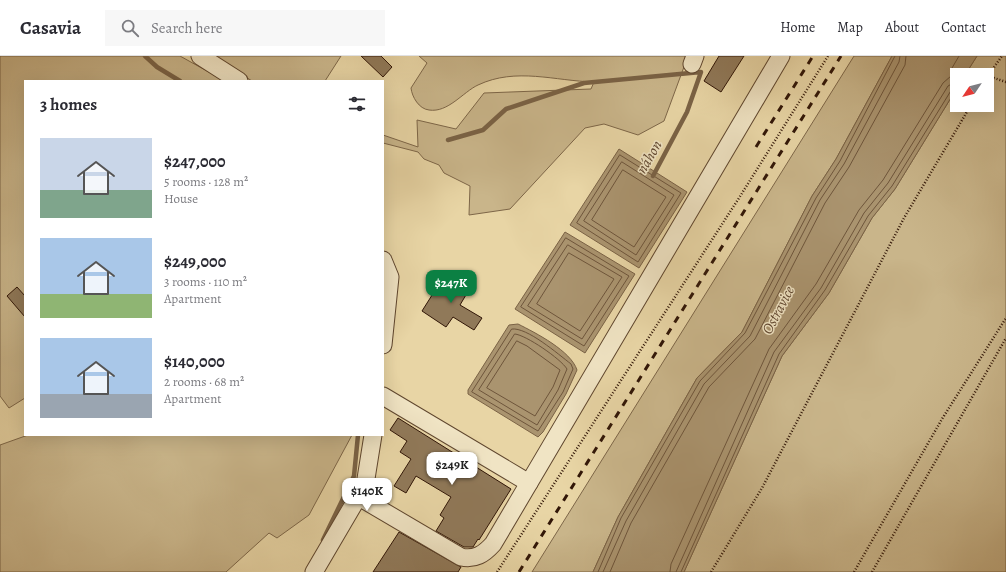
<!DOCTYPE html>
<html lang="en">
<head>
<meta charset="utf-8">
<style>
  :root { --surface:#fff; --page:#f7f7f7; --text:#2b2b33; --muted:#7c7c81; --line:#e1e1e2; --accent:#0b8043 }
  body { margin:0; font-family:Alegreya,serif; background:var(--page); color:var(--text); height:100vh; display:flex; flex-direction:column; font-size:15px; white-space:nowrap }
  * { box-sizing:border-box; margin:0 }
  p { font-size:13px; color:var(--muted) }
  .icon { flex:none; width:22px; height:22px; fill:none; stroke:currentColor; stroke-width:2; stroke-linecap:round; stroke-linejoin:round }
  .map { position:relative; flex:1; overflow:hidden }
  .drawer { position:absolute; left:24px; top:24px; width:360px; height:356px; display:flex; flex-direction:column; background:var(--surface); border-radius:0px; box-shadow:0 4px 16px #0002 }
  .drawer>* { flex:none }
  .needle { width:26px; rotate:235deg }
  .buttons { position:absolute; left:950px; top:12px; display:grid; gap:8px }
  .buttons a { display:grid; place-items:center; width:44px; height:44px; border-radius:0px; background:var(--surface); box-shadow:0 4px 16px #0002; font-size:20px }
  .price { position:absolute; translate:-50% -34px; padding:0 9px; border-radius:8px; background:#fff; color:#222; font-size:13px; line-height:26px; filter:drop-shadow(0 1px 2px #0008) }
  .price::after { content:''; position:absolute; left:50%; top:24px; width:12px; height:9px; margin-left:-6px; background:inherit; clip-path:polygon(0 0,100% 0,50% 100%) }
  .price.current { background:var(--accent); color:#fff }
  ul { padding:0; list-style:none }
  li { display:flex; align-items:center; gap:12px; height:100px; padding:0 16px }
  li span { display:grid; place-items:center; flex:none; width:112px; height:80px; border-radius:0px; color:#555 }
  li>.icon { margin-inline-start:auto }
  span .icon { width:48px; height:48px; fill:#fffc; stroke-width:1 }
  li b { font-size:17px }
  h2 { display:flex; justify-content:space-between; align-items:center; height:48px; padding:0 16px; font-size:17px }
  header { display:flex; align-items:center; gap:24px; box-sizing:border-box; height:56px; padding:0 20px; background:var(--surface); border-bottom:1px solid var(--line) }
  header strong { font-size:19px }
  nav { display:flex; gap:22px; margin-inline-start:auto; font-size:14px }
  .search { width:280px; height:36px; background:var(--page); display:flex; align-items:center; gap:10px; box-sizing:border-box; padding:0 14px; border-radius:0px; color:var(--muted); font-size:15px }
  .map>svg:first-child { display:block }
  .green { fill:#c9b58a; stroke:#7d6648 }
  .water { fill:#aa946f; stroke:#7a6245 }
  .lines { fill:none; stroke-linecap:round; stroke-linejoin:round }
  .shore { stroke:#6e553b; stroke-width:1 }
  .stream { stroke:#7a6245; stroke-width:4.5 }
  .building { fill:#907959; stroke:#311607 }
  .minor-casing { stroke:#5f462e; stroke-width:19 }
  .path { stroke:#311607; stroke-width:2.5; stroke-dasharray:1 2; stroke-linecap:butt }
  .minor { stroke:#f0e4c4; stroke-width:17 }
  .rail { stroke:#311607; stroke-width:3; stroke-dasharray:7 7; stroke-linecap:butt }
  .labels { text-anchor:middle; stroke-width:3; stroke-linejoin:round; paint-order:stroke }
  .water-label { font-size:15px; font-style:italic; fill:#614831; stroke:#f0e4c4 }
</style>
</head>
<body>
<header>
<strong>Casavia</strong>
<div class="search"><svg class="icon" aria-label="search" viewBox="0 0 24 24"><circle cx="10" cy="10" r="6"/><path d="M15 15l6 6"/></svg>Search here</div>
<nav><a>Home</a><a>Map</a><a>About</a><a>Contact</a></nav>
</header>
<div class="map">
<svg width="1006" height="516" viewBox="0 0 1006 516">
  <rect width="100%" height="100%" fill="#e8d5a5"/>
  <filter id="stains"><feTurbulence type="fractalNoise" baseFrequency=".005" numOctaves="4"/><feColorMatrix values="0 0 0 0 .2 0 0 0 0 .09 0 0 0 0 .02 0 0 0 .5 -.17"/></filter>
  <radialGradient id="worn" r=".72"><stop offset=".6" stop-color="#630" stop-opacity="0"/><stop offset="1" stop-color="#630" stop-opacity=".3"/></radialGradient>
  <g class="green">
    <path d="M0,0H180L225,25H25V342L9,352L0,340Z"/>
    <path d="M213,0H341L325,25H252Z"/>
    <path d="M419,0H688L664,65L638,79L604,68L585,72L510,153L469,159L470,130L444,117L439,109L424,103L418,96L383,87V79L418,91L417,64L456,73L484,37L591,33L594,26C555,25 516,11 478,29C463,36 448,57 429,54C419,53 412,41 411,32L427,7Z"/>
    <path d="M854,0H892L836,103L812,140L742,276L697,322L618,461L593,516H532Z"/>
    <path d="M977,0H1006V516H684L782,300L829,237L872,162L895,133L957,32V49H987V19H965Z"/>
    <path d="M28,379H352L309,459L277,482L269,477L226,516H0V389Z"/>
  </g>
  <g class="water">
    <path d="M892,0H977L965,19H957V32L895,133L872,162L829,237L782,300L684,516H593L618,461L697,322L742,276L812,140L836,103Z"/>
    <path d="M619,93L687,136L639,212L570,169Z"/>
    <path d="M565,176L635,218L585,297L515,253Z"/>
    <path d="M518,268C536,277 571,295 577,314L566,338L543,376L538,381L468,338V334L509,269Z"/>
  </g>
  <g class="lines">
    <g class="shore">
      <path d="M620,99L681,137L638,206L577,167Z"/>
      <path d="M622,106L674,139L636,199L584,165Z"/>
      <path d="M623,114L666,141L634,191L592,164Z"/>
      <path d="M566,182L629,220L584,290L521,251Z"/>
      <path d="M568,189L622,221L582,283L528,250Z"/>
      <path d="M569,197L614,223L580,275L537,248Z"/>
      <path d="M512,273C527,271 558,298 571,308L573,313L563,336L538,375L472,336Z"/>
      <path d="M515,278C526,279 561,303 567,313L558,334L537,369L479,334Z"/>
      <path d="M517,285L527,290L560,314L553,331L535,360L487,332Z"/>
      <path d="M598,516L621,462L700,325L745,277L816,142L840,105L895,0"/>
      <path d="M603,516L626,465L704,328L750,280L820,144L844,108L899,6L900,0"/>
      <path d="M610,516L631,467L709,331L755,283L825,147L849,111L905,9L906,0"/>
      <path d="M670,516L671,508L769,293L816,228L859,154L883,124L943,27L951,20L952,12L959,0"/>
      <path d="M676,516L774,296L821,232L864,157L888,127L948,30L957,25"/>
      <path d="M681,516L779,298L825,234L868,160L892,130L952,33L957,31"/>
    </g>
    <g class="stream">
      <path d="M145,0L157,11L180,25"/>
      <path d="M448,84L483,74L506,53L584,27L701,16L687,56L653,120"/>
      <path d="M323,484L354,420L358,379"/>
    </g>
  </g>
  <g class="building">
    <path d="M361,0H381L392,11L383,21Z"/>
    <path d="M719,0H744L721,36L704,25Z"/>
    <path d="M446,217L470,232L460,249L482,262L474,274L453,261L446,271L422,255Z"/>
    <path d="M17,231L25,240V261L7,240Z"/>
    <path d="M398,362L511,433L479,484L478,483L473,491H464L436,475L444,462L440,459L451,441L416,420L406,437L394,430L411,403L400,396L407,385L390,374Z"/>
    <path d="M399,476L461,511L458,516H373Z"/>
  </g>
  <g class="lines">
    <g class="minor-casing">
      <g id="minor">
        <path d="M200,0L239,25"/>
        <path d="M692,8L695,0"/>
        <path d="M383,204L390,221L383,289"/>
        <path d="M383,340L529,427"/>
        <path d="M359,441L461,501C475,504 484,498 493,488L781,0"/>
        <path d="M314,516L365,429L373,379"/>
      </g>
    </g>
    <g class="path">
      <path d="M988,20L1006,26"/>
      <path d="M987,21L1002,0"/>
      <path d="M497,516L739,142L828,0"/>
      <path d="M711,516L762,432L904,162L971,49"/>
      <path d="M854,516L942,363L1006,262"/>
      <path d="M872,516L1006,282"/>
    </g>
    <use href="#minor" class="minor"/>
    <g class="rail">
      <path d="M756,91L813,0"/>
      <path d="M519,516L841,0"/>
    </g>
  </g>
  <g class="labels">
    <g class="water-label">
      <text transform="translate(649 101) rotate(-60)" y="5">náhon</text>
      <text transform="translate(778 254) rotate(-62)" y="5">Ostravice</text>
    </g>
  </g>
  <rect width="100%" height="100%" filter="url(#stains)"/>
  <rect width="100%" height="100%" fill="url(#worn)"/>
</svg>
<div class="buttons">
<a><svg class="needle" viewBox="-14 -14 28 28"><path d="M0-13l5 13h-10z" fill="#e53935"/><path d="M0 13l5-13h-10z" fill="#7c7c81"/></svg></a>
</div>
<b class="price current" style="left:451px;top:248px">$247K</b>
<b class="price" style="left:452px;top:430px">$249K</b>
<b class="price" style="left:367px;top:456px">$140K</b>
<section class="drawer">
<h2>3 homes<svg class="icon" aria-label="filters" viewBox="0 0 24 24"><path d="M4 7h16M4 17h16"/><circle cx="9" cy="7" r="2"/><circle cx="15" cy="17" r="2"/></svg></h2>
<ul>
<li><span style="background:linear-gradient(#c9d6e8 65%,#7fa58c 0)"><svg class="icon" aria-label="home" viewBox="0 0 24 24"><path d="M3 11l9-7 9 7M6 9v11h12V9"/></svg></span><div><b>$247,000</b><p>5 rooms · 128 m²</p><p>House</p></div></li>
<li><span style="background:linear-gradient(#a9c7e8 70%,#8fb573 0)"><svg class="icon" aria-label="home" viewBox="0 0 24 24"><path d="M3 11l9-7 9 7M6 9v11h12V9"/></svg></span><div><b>$249,000</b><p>3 rooms · 110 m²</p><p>Apartment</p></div></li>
<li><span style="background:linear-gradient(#a9c7e8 70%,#9aa5b1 0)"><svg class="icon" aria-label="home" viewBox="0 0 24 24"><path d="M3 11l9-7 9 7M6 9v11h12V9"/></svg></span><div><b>$140,000</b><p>2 rooms · 68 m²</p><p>Apartment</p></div></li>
</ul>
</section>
</div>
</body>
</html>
